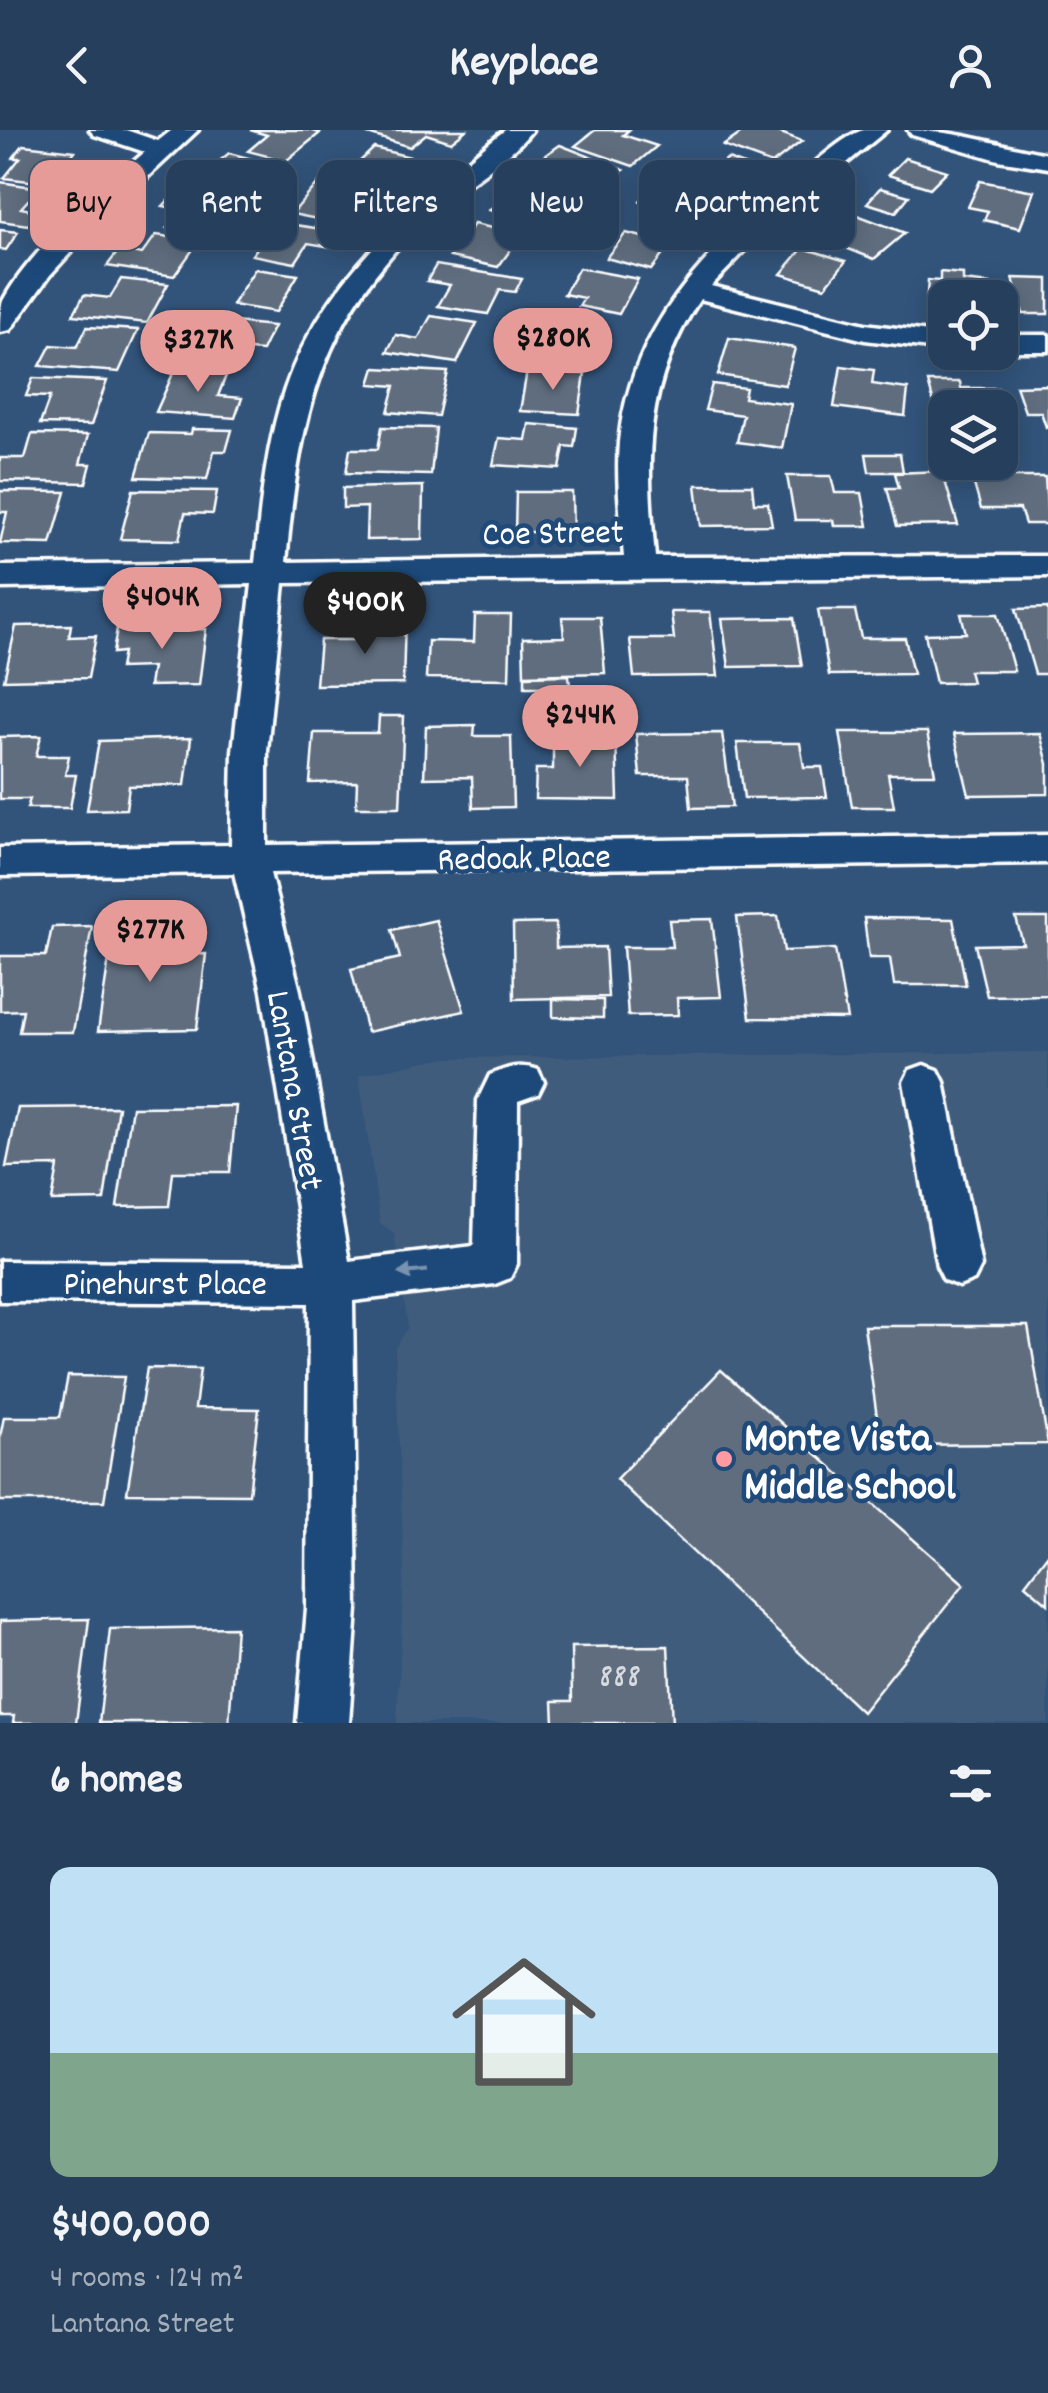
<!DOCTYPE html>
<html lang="en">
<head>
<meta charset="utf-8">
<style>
  :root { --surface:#263f5c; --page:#324a65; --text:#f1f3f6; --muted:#a4afbb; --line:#425872; --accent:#e69b98 }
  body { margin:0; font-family:Dekko,sans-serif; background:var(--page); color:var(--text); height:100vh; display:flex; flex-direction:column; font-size:38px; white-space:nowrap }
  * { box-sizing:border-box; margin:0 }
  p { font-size:32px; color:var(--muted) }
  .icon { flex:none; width:55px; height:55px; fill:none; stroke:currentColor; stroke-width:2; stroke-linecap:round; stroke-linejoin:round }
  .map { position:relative; height:1593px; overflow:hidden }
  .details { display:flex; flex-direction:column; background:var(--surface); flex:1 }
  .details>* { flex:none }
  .guide { position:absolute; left:30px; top:30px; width:990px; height:90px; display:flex; gap:20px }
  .buttons { position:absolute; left:928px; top:150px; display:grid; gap:20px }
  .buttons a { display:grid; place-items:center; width:90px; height:90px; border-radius:20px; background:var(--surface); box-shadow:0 5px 25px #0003,0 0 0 2px var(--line); font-size:50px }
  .price { position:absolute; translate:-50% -85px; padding:0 22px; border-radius:35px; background:var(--accent); color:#111; font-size:32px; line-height:65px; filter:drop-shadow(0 2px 5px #0008) }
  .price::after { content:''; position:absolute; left:50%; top:60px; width:30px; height:22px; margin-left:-15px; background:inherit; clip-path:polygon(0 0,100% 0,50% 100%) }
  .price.selected { background:#222; color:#fff }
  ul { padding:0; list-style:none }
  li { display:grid; align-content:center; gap:20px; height:530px; padding:0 50px }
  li+li { border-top:2px solid var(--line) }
  li span { display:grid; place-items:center; height:310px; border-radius:20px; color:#555 }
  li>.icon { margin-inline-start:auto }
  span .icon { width:180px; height:180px; fill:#fffc; stroke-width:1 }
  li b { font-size:42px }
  h2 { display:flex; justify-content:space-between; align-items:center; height:120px; padding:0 50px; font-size:42px }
  .chip { padding:0 35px; border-radius:20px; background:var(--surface); box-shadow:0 5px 25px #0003,0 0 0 2px var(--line); font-size:35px; line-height:90px }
  .chip.selected { background:var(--accent); color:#111 }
  header { display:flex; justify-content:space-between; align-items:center; height:130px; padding:0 50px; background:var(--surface); font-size:45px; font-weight:700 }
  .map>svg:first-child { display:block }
  .built { fill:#3f5c7c }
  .building { fill:#5e6d7e; stroke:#fff; stroke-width:2.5 }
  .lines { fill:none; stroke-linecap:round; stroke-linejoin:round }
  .minor-casing { stroke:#fff; stroke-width:7 }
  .minor { fill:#1f4a7a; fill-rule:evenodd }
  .oneway { fill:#7992af }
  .poi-dot { fill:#ff9aa2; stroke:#1f4a7a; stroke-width:4 }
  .labels { text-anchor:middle; stroke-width:9; stroke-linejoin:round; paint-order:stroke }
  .street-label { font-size:35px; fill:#fff; stroke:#1f4a7a }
  .near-number-label { font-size:35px; fill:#d7dadf }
  .near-poi-label { font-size:42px; font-weight:bold; fill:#fff; stroke:#1f4a7a; text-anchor:start }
</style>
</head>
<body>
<header><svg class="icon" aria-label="back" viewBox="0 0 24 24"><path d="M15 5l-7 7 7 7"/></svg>Keyplace<svg class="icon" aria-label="person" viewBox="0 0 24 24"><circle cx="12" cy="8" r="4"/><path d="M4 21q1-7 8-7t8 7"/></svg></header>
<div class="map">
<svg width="1048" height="1593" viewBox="0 0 1048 1593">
  <rect width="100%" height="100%" fill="#32547b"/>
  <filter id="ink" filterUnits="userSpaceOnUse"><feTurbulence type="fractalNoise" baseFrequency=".01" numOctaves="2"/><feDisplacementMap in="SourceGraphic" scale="20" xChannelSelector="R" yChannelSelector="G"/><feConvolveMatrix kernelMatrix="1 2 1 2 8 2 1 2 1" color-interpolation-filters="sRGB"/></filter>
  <g filter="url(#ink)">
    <path class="built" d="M1048,922V1593H397L404,1441L395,1218L408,1197L394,1103L380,1093L359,945L442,928Z"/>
    <g class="building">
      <path d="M250,0H310L320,3L286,31L248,21L267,5Z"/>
      <path d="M373,0H466L451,12L426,4L410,17L368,4Z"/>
      <path d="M595,0H629L623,5L657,16L633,36L575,16Z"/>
      <path d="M746,0H773L802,11L772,34L723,16Z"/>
      <path d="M23,15L75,21L61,39L81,41L70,56L4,48L20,28H13Z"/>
      <path d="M560,15L624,40L588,66L548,50L568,36L544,26Z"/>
      <path d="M374,18L418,29L390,58L362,51L369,44L352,39Z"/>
      <path d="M229,23L279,36L261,52L245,48L229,63L185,51L201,38L209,40Z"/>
      <path d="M905,28L947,41L930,58L888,45Z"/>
      <path d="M728,29L763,42L749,53L740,50L725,62L679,45L697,31L717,38Z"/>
      <path d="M659,51L721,68L691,101L646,88L657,76L640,71Z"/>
      <path d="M980,51L1034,61L1020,98L984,90L988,81L968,77Z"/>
      <path d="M0,52L39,58L21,78L40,82L28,95L0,91Z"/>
      <path d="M319,52L356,60L341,78L368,84L357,97L292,84Z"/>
      <path d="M520,53L574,71L549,92L521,82L514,88L489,80Z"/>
      <path d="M880,58L909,66L896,82L867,73Z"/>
      <path d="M177,61L239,73L211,106L167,98L183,80L163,76Z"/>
      <path d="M849,82L905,103L874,129L818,107Z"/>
      <path d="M269,91L341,102L331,117L308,113L295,133L252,125L268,103L261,102Z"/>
      <path d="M474,94L501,100L496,107L517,111L498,137L450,127Z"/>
      <path d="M0,100L18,102L6,120L0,119Z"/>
      <path d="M626,103L671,114L651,140L606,128Z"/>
      <path d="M156,105L199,111L174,146L107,136L119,120L142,124Z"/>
      <path d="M803,118L846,131L825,157L781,144Z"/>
      <path d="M436,135L522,149L515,162L500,160L488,184L438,176L450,155L427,151Z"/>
      <path d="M579,138L638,149L619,184L579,176L584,168L564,164Z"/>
      <path d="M255,139L298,145L276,182L232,175Z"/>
      <path d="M940,142L963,144V151L991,154V168H945V180L926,178L928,150L940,151Z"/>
      <path d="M1013,148L1048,149V184H1023Z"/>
      <path d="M121,149L168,154L147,193L73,185L84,165L110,168Z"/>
      <path d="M535,182L589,190L582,208L605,211L598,229L532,219L540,201L527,199Z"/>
      <path d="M431,186L477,193L457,233L387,222L396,205L418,209Z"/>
      <path d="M213,190L274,196L262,221L249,220L242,234L182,227L189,212L200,213Z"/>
      <path d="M87,197L138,200L119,242L40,236L51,215L77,217Z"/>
      <path d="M729,208L795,218L785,255L718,245Z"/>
      <path d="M841,236L874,240L872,254L908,259L905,286L834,277Z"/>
      <path d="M375,238L448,242L438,286L388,282L395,256L370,254Z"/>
      <path d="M175,239L227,243L218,266L242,268L235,288L156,282Z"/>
      <path d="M527,241L585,244L579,284L520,281Z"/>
      <path d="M33,248L107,251L91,295L40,294L50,267L26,266Z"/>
      <path d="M928,252H960L961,258H998L1010,297H1000V278H945V281H936Z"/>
      <path d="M712,254L746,258L744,268L791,274L782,318L737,312L743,285L705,280Z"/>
      <path d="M1048,255V296L1046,297L1041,282H1025L1016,256Z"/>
      <path d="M529,294L577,298L574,317L564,316L560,339L493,335L499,308L526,310Z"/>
      <path d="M382,297L436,298L431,345L346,343L350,319H378Z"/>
      <path d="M192,299L232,300L226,321H214L207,349L136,347L149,303L191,304Z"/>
      <path d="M32,304L88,305L80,334H91L86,353L0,351V328H25Z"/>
      <path d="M866,324H900L903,342H869Z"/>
      <path d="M942,341L958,395L897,396L887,358H899L895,343Z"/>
      <path d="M787,346H831L835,363H862L868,396H834L833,390H795Z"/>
      <path d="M972,347H1045L1048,394H1025L1020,379H981Z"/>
      <path d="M696,355H752L754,373H768L772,395L701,396Z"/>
      <path d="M423,356L422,409L366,410L367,377L343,378V358Z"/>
      <path d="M133,360L217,361L213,384L185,383L179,410L120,409Z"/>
      <path d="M0,361L66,362L51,414L0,413L7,382H0Z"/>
      <path d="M516,362H572L573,402H515Z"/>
      <path d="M1048,478V544H1035L1016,479Z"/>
      <path d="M818,480H855L861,508H905L913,544L829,545Z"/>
      <path d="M671,482H710L718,546L634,547L630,509H674Z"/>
      <path d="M961,484H998L1014,541H969L972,552L936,553L925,504L966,503Z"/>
      <path d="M475,485H511L509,549L426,548L428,511L474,512Z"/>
      <path d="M562,487H600L605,543L524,545L523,508L564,507Z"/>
      <path d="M794,488L802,536L729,537L722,489Z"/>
      <path d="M366,489H405L403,554L316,555L320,510H365Z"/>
      <path d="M156,491L155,500L206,499L199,555L149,556L152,537L120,538L123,522L113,523L118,492Z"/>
      <path d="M71,495L69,507L96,506L88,548L4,550L16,496Z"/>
      <path d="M569,545L570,557H525V546Z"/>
      <path d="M379,586H404L400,677H356L357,652L310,653L314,603H378Z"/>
      <path d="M475,595L474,606H511L513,677L473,678L472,647L424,648L426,596Z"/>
      <path d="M840,602H927L935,644H888L894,677H852Z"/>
      <path d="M722,603L732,677L691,678L688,646H640L636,604Z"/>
      <path d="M1040,603L1048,634V664L969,665L954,604Z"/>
      <path d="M553,605L616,606L618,670L535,669L536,639H553Z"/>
      <path d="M41,606L36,626H69L65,645H76L70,678H27L30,669H0V607Z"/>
      <path d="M191,608L185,655L129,656L126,679L87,680L99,611Z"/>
      <path d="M737,613H800L804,637H822L827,667L744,668Z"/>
      <path d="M778,786L784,821L835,819L847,889L750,888L737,787Z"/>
      <path d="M864,788L953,789L966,855H894L890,828H869Z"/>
      <path d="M1016,788H1048V865L987,866L975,815L1023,814Z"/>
      <path d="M712,789L721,867L677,868L678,885L628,886L623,817H672L669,790Z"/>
      <path d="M436,790L464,881L367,902L351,839L400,828L392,800Z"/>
      <path d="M556,793V818L605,817L608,867L514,869L513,794Z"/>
      <path d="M92,796L73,902H19L23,880L0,881V826H46L52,797Z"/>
      <path d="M114,796H159L155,825L206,824L197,899L98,901Z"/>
      <path d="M553,869L603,870V888L553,887Z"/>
      <path d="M236,976L230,1042H173L169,1076L117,1077L132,977Z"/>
      <path d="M118,977L104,1070L52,1071L58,1036L6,1037L18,978Z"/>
      <path d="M864,1196H1028L1048,1314L881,1315Z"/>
      <path d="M147,1238L200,1239L195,1278L259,1279L249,1364L127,1363Z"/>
      <path d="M721,1240L964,1454L862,1582L616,1349Z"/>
      <path d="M68,1246L124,1247L104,1371H0V1307L4,1287H60Z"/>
      <path d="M1048,1424V1474L1025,1454Z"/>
      <path d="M89,1489L76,1593H13L14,1586H0V1491Z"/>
      <path d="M236,1497L229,1593H99L110,1499Z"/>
      <path d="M668,1516L672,1593H554L553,1571H572L571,1517Z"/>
    </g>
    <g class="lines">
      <g class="minor-casing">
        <g id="minor">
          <path d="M90,0H126L158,11L172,0H198L95,96L50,145L10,200L0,202C0,192 0,180 3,171C30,120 101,60 145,22L94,5Z"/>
          <path d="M505,0H532C506,33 463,55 432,83C319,188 300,286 286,432L624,427C621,389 616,350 619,312C630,199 705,120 790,54C806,41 846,3 864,0C871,0 880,0 887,0L764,101L711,156L865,194L945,204V220L865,210L700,169C643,255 646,328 655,427L1048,426V446L284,453L267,621V715L1048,705V733L270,743L300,861L349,1131L474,1116L478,970L490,945C507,938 520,933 538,940L544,952L538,964L518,971L517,1134L510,1148L495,1154L353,1171L357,1479L349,1593H297L307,1479L309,1173L0,1171V1131L306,1133L262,861L234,743L0,746V718L231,715L233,621L252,454L0,458V436L255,433C261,374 266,315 285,259C323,148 417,71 505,0Z"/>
          <path d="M908,0C956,0 1001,16 1048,24V38L998,30L912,5Z"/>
          <rect x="1000" y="205" width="48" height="16"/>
          <path d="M924,935L938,940L944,952L981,1136L974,1150L959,1156L944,1150L937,1136L904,952L910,940Z"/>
        </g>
      </g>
      <use href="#minor" class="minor"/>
    </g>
    <defs><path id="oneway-solid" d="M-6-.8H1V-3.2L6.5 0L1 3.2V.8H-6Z" transform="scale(2.5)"/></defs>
    <use class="oneway" href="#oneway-solid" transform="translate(413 1142) rotate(174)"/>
  </g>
  <circle class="poi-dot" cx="724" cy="1329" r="10"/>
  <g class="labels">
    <g class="street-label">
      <text transform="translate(553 401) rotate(-1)" y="12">Coe Street</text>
      <text transform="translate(524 726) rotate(-1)" y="12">Redoak Place</text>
      <text transform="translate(297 960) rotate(80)" y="12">Lantana Street</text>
      <text x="165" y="1164">Pinehurst Place</text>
    </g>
    <g class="near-number-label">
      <text x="620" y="1556">888</text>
    </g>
    <g class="near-poi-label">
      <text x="744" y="1320">Monte Vista<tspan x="744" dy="48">Middle School</tspan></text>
    </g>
  </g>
</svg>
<div class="buttons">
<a><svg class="icon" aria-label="locate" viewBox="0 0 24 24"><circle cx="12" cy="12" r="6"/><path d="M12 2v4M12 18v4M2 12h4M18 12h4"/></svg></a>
<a><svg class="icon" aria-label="layers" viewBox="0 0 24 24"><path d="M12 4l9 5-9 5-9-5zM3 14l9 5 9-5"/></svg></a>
</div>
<b class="price" style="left:553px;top:263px">$280K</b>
<b class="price" style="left:198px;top:265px">$327K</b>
<b class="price" style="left:162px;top:522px">$404K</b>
<b class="price selected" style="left:365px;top:527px">$400K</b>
<b class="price" style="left:580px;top:640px">$244K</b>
<b class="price" style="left:150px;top:855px">$277K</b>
<div class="guide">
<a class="chip selected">Buy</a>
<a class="chip">Rent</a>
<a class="chip">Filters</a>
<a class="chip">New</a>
<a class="chip">Apartment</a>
</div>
</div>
<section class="details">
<h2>6 homes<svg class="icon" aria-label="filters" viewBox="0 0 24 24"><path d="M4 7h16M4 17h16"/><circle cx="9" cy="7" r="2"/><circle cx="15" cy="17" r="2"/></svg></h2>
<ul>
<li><span style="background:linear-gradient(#bfe0f5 60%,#7fa58c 0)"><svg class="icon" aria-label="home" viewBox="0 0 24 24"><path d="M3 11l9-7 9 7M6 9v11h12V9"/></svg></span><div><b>$400,000</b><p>4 rooms · 124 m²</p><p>Lantana Street</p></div></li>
</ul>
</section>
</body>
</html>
